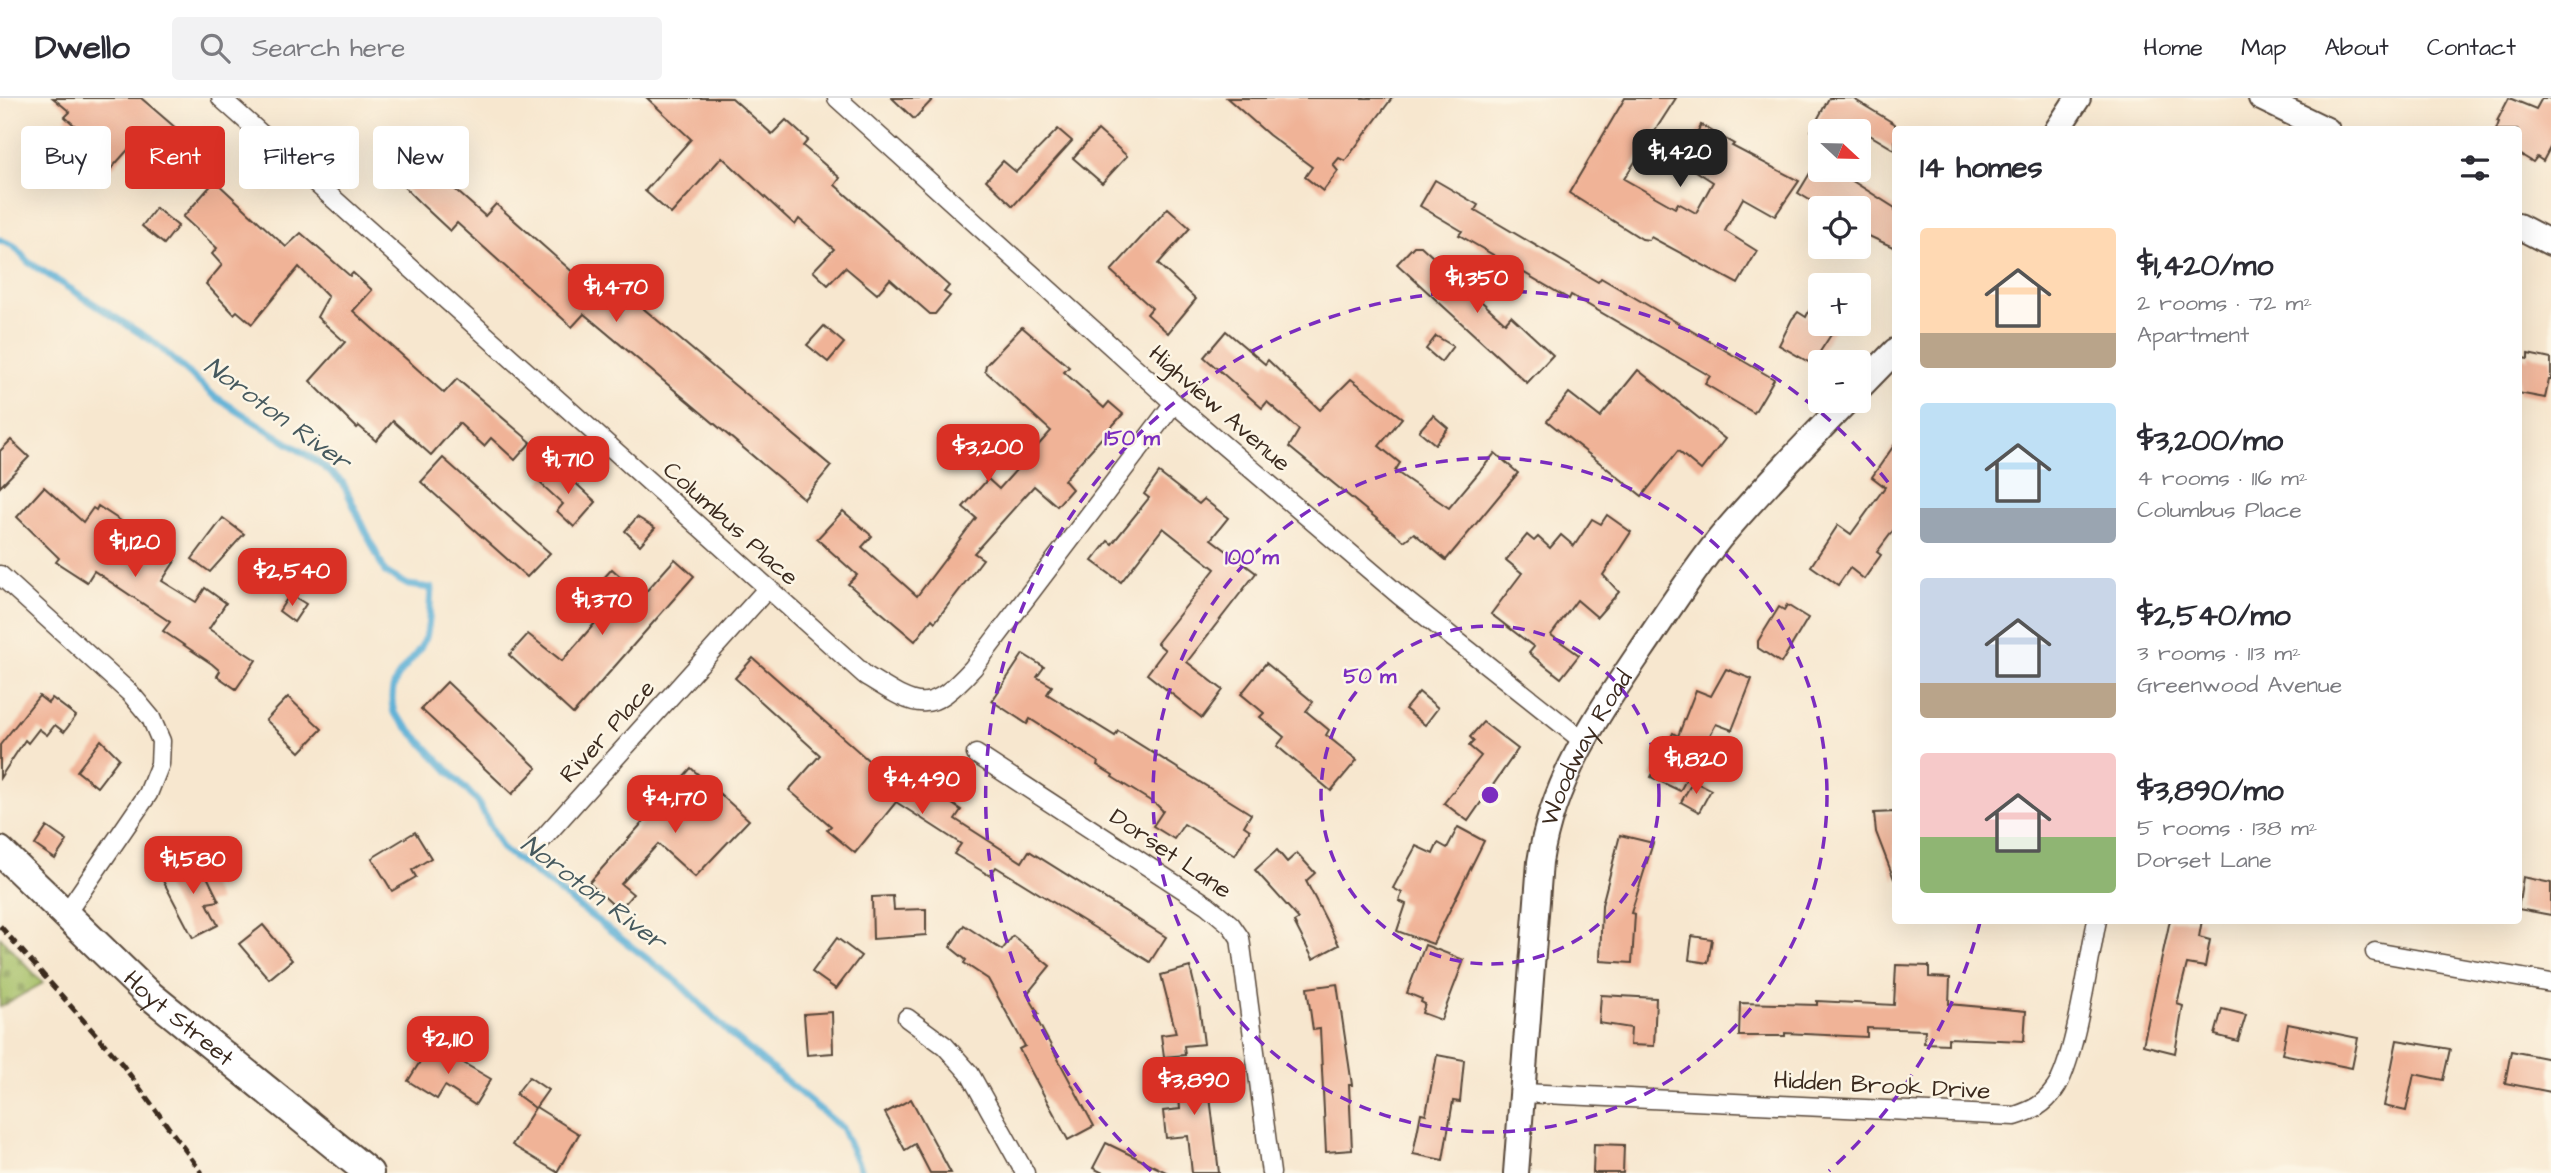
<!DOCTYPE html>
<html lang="en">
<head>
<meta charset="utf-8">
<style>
  :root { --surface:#fff; --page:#f2f2f3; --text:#2b2b33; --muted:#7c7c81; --line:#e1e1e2; --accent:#d93025 }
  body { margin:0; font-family:"Architects Daughter",sans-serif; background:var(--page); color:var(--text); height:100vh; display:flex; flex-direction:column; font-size:26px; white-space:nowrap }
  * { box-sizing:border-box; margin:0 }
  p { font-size:23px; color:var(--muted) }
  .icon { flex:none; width:38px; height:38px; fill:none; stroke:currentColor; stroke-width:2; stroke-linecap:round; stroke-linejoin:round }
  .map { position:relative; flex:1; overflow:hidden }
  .drawer { position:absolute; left:1892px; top:28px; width:630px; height:798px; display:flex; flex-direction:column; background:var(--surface); border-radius:7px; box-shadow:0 7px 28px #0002 }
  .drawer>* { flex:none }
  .banner { position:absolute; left:21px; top:28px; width:665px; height:63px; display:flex; gap:14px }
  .needle { width:46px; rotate:112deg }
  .fabs { position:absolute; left:1808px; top:21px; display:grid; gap:14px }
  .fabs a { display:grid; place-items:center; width:63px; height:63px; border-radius:7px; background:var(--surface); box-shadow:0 7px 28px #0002; font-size:35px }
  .price { position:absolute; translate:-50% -60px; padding:0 16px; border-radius:14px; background:var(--accent); color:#fff; font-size:23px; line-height:46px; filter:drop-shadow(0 2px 4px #0008) }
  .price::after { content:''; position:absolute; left:50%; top:42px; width:21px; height:16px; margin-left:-10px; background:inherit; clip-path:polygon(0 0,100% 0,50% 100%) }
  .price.current { background:#222; color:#fff }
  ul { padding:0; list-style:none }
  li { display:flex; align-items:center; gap:21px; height:175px; padding:0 28px }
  li span { display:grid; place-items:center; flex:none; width:196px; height:140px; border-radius:7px; color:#555 }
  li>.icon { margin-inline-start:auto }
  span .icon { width:84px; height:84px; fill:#fffc; stroke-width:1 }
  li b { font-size:30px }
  h2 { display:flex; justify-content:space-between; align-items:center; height:84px; padding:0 28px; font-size:30px }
  .chip { padding:0 24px; border-radius:7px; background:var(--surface); box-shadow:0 7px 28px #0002; font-size:24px; line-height:63px }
  .chip.current { background:var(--accent); color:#fff }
  header { display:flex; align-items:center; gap:42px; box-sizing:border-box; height:98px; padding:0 35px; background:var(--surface); border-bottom:2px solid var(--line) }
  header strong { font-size:33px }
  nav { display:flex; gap:38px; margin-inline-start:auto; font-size:24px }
  .search { width:490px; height:63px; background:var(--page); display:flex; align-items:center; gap:18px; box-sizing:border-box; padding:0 24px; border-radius:7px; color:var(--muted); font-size:26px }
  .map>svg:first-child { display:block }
  .cemetery { fill:url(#cemetery-stones); stroke:#6f7441; stroke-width:2 }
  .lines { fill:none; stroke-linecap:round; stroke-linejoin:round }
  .stream { stroke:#5aafd6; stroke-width:7 }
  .building { fill:#f0b397 }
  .street-casing { stroke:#574639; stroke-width:21 }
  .secondary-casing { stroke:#574639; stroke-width:28 }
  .primary-casing { stroke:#574639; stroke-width:32 }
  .street { stroke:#fff; stroke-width:18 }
  .secondary { stroke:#fff; stroke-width:24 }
  .primary { stroke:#fff; stroke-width:28 }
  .rail { stroke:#3b2a1e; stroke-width:5; stroke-dasharray:10 5; stroke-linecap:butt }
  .ring { fill:none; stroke:#7b2cbf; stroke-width:3.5; stroke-dasharray:12 9 }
  .labels { text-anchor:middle; stroke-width:5; stroke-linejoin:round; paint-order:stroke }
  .street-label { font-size:24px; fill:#3b2a1e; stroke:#fcf5e5 }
  .water-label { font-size:26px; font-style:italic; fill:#46595e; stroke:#fcf5e5 }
  .centre { fill:#7b2cbf; stroke:#fcf5e5; stroke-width:3.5 }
  .ring-label { font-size:21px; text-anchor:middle; font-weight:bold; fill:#7b2cbf; stroke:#fcf5e5; stroke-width:5; stroke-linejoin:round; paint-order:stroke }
</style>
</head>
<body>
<header>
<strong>Dwello</strong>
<div class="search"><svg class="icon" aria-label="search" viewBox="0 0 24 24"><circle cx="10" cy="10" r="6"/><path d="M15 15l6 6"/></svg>Search here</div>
<nav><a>Home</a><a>Map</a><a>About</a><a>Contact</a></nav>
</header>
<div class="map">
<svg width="2551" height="1075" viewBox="0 0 2551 1075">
  <defs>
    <pattern id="cemetery-stones" width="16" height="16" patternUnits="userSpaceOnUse" patternTransform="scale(1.75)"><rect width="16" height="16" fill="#a3be64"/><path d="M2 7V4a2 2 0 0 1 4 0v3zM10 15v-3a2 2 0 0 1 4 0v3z" fill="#869b52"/></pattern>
  </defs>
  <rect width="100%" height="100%" fill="#fcf5e5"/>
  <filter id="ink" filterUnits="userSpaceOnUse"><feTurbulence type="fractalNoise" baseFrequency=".0143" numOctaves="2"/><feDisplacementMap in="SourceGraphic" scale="14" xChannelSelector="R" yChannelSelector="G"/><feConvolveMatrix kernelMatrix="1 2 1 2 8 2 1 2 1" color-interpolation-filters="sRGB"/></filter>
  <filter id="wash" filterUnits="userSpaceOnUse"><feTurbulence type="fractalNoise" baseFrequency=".00686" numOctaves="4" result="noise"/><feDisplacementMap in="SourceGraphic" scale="28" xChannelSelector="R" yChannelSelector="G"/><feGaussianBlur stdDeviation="1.57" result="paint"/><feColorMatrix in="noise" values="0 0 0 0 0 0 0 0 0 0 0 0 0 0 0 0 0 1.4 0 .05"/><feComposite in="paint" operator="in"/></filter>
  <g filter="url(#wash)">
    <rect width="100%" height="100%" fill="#f7e7cf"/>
    <path class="cemetery" d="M0,839L43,885L0,909Z"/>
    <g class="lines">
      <path class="stream" d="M0,142L14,148L28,164L154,244L214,298L318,364L343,385L385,474L408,487L431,490C430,505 430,521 427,535C419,566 383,573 394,615L478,704L502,750L678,884L727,933L842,1030L862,1075"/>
    </g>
    <g id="blocks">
      <g class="building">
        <path d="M53,0H141L213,62L195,82L155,47L146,56L134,45L109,73L93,58L99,49L65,19L70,14Z"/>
        <path d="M647,0H732L772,36L786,22L808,42L803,48L840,80L835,87L949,188L944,194L950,198L935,216H930L890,181L877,196L845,169L828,187L813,173L834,151L799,121L795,127L722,59L671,116L645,93L691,41Z"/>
        <path d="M892,0H934L914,21Z"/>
        <path d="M1227,0H1392L1345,63L1339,60L1333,67L1338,73L1323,93L1305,79L1312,69L1269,37Z"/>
        <path d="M1625,0H1676L1624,81L1675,110L1678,105L1696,115L1713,84L1682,64L1701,27L1734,46L1732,48L1799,83L1775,118L1743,100L1725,133L1757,153L1738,186L1651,139L1649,142L1642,141L1569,95Z"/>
        <path d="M1829,0H1852L1895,26V52L1863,33H1811Z"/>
        <path d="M2509,0L2536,11L2542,0H2551V48L2543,63L2537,59L2533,64L2518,55V32H2496L2499,24L2497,23Z"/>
        <path d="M1058,31L1072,43L1013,108L986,82L1003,63L1016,74Z"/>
        <path d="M1098,32L1127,58L1102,85L1073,60Z"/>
        <path d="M422,39L443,59L432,71L485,118L496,106L620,216L632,201L831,368L804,401L584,216L572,229L457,125L450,133L419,104L390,75Z"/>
        <path d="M1818,62L1820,72H1835L1895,110V150L1858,133V110H1823L1798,95Z"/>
        <path d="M1435,82L1478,107L1475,112L1598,184L1601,180L1774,281L1754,315L1705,286L1710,278L1571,197L1569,201L1459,137L1462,133L1420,108Z"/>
        <path d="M215,83L286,149L301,135L350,178L353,175L372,192L353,213L444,295L457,281L531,344L515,362L491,340L484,348L459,325L431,357L393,323L376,343L359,328L357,330L310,283L345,244L317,219L328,199L299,169L252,226L237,213L234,216L206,186L222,167L212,156L217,150L183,119Z"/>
        <path d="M156,110L178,128L164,146L142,128Z"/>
        <path d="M1168,110L1190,130L1158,166L1196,201L1168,235L1147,216L1152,210L1111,173Z"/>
        <path d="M1414,148H1421L1505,225L1511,218L1553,257L1527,285L1397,166Z"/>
        <path d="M1820,191V226H1838L1812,266L1779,247L1792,221L1798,214L1806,219Z"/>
        <path d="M824,228L844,245L828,264L807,247Z"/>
        <path d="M1022,229L1069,269L1064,274L1104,310L1109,304L1123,316L1064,382L1072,391L1057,408L1034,388L974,455L983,461L935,524L932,521L915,543L848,486L857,477L817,441L843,413L872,438L862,449L917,498L976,420L963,409L988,381L999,391L1051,333L985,273L986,267Z"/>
        <path d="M1226,233L1265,266L1268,262L1320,312L1351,281L1402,320L1379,348L1400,365L1395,373L1449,410L1495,355L1518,375L1446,462L1414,435L1404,443L1289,349L1299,332L1267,304L1262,310L1204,259Z"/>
        <path d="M1436,238L1453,248L1441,264L1426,251Z"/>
        <path d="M2528,256L2551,261V282H2549L2545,300L2518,295V259L2528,261Z"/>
        <path d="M1638,272L1725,341L1701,372L1678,353L1642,398L1547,323L1569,295L1600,319Z"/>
        <path d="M1433,317L1448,330L1435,346L1419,333Z"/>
        <path d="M11,342L29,359L0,389V353Z"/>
        <path d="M1895,346V430L1877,454L1881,457L1864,481L1850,470L1838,487L1811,468L1838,427L1851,436L1885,389L1872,379Z"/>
        <path d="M443,360L550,455L527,479L421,384Z"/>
        <path d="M556,367L596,404L574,429L557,413L563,406L540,385Z"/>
        <path d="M1159,375L1199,406L1204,401L1228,420L1211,441L1256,475L1187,564L1223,592L1202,620L1147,576L1165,552L1157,545L1215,471L1163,430L1121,484L1092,463L1108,443L1112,446L1149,400L1144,396Z"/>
        <path d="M44,389L83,424L93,410L96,412L98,408L121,423L106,446L137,467L150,447L175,463L162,483L196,504L205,490L226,505L209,531L256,562L236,591L217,578L220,573L212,566L163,533L170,524L94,473L87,484L56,464L59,460L17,419Z"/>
        <path d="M1607,417L1631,434L1603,477L1619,494L1597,519L1577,502L1551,537L1579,557L1561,580L1529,555L1534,549L1491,516L1522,475L1506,462L1527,437L1534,443L1538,439L1550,450L1561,437L1574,448L1592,421L1601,426Z"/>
        <path d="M637,419L655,430L640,447L625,433Z"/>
        <path d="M223,420L244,436L210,474L192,461Z"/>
        <path d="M675,461L694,478L573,616L509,557L528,536L562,563L609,509L591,494L612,471L642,498Z"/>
        <path d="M290,496L306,506L294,524L279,513Z"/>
        <path d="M1787,507L1808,520L1781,565L1758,550V543L1779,509L1784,512Z"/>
        <path d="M1023,556L1044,569L1037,579L1052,588L1047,596L1115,638L1118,633L1251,716L1244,728L1250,732L1235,757L1184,726L1174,741L1153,728L1163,713L1157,707L1112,679L1113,677L1097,667L1098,664L1030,621L1027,626L992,603Z"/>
        <path d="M753,560L877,670L879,668L919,701L927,689L961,712L955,721L1022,764L1029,753L1166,839L1150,864L996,769L990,778L954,756L961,746L896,704L855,755L827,732L831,728L789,692L820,657L735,580Z"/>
        <path d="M1266,565L1313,604L1306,613L1329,632L1326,637L1357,662L1331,693L1277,648L1284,639L1260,619L1264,615L1241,596Z"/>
        <path d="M1726,571L1752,581L1732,632L1716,626L1680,693L1651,679L1673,635L1678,638L1696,592L1711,598Z"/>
        <path d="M447,584L537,670L512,696L421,611Z"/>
        <path d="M1419,594L1438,610L1425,627L1405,611Z"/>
        <path d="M39,598L48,605L52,600L76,618L64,634L55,627L47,637L39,631L28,645L25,642L0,680V647Z"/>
        <path d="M288,599L322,631L300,654L266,622Z"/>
        <path d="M1483,624L1518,651L1468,723L1444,705L1481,658L1469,648L1474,643L1470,639Z"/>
        <path d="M101,642L119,660L97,689L77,673Z"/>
        <path d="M691,670L749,722L695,779L658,746L621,786L633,796L619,812L589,785Z"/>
        <path d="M1693,683L1711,692L1699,714L1681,704Z"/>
        <path d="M1895,714V781H1894L1876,734L1874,715Z"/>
        <path d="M47,729L67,743L55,761L35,747Z"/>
        <path d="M1458,729L1484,743L1433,846L1397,833L1406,806L1399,803L1402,795L1393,790L1416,748L1433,756L1438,745L1447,750Z"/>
        <path d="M415,734L431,760L412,772L416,779L392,793L372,760Z"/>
        <path d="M1620,737L1653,745L1631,815L1635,816L1632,865L1600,863L1602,807Z"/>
        <path d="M1277,752L1287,764L1297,755L1315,775L1306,783L1339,847L1313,861L1294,824L1299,821L1255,772Z"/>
        <path d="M198,760L219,803L207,805L218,827L193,840L161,779Z"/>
        <path d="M2523,779L2551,785V817L2518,811Z"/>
        <path d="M893,798L894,812L926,811V837L873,841L872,799Z"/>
        <path d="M2170,822H2202L2199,839L2210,842L2205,869L2187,866L2177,906L2183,908L2175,955L2143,947Z"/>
        <path d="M263,827L292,862L269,881L239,846Z"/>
        <path d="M964,827L1002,852L1013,838L1050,868L1027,896L1039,916L1035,918L1094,1028L1068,1042L1019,951L1025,948L988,881L964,865L966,862L950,849Z"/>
        <path d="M1692,838L1712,841L1708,865L1689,862Z"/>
        <path d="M837,840L861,858L836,891L812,874Z"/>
        <path d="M1425,847L1464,862L1441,922L1422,915L1425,906L1421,904L1422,901L1407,895Z"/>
        <path d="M1896,867L1929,868V879L1950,880L1949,906L2026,913L2024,943L1948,940V946L1924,945L1925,932L1867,930V939L1785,935V938H1739L1740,905L1817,907V903L1894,907Z"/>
        <path d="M1190,869L1199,906L1204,946L1184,948L1185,957L1164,959L1161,937L1176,935L1161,877Z"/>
        <path d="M1337,886L1352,987H1349L1352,1052L1326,1054L1320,931L1313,932L1307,890Z"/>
        <path d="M1601,897L1656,900L1654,948L1630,947L1631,930L1599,925Z"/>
        <path d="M2222,911L2246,917L2238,943L2215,937Z"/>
        <path d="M832,914L833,955L807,957L804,916Z"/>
        <path d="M2288,926L2358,940L2352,970L2282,956Z"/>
        <path d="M2397,942L2450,951L2443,982L2414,976L2406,1013L2384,1008Z"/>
        <path d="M431,946L491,981L475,1007L445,988L437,1001L408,983Z"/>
        <path d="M2511,953L2551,961V994L2505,985Z"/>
        <path d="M1437,957L1464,962L1460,1004L1453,1003L1443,1062L1413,1056L1421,1015L1426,1016Z"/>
        <path d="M1176,964L1206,965L1219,1075H1192L1188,1038L1166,1040L1163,1013L1180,1011Z"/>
        <path d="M529,979L548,992L536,1009L579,1036L557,1074L512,1047L535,1010L516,996Z"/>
        <path d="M911,1001L951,1075H930L915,1046L905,1052L885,1015Z"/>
        <path d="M1106,1045L1168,1075H1103L1093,1070Z"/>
        <path d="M1594,1046L1624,1047L1623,1075H1593Z"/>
      </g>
    </g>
  </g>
  <g filter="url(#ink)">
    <use href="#blocks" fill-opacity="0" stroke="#574639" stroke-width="2"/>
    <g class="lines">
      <g class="street-casing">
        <g id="street">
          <path d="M221,0L865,577C918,610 928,619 973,570L1174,305"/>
          <path d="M837,0L1174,305L1399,497L1583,643"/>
          <path d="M0,477L131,596L151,620L161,643L160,666L148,696L65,817"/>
          <path d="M976,656L1207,807L1231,827L1240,840L1271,1075"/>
          <path d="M538,746L768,490"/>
          <path d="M2375,854L2551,885"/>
          <path d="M907,920L945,948L970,976L1025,1075"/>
          <path d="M1523,995L2015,1018C2033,1012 2044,1007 2055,991C2075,964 2089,860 2097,822"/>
        </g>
      </g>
      <g class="secondary-casing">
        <g id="secondary">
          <path d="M2261,0L2327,32"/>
          <path d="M2057,32L2078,0"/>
          <path d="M2518,128L2551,145"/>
          <path d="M1858,291L1895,253"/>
          <path id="s1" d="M1516,1075L1540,764C1552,684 1596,619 1640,554C1666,516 1691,476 1720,440C1760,392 1804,348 1847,303"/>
        </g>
      </g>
      <g class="primary-casing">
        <g id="primary">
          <path id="s2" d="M0,753L146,894L369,1075"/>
        </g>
      </g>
      <use href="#street" class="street"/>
      <use href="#secondary" class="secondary"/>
      <use href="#primary" class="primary"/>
      <path class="rail" d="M0,828L122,966L202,1075"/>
    </g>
  </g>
  <g class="ring">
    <circle cx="1490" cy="697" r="169"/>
    <circle cx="1490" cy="697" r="337"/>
    <path d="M1980 824A506 506 0 0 1 1829 1073M1151 1073A506 506 0 1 1 1894 392"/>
  </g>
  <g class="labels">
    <g class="street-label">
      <text transform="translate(1220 310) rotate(41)" y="8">Highview Avenue</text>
      <text transform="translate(731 425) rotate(42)" y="8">Columbus Place</text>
      <text transform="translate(607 633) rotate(-48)" y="8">River Place</text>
      <text dy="8" stroke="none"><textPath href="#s1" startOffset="436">Woodway Road</textPath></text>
      <text transform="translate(1171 755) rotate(34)" y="8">Dorset Lane</text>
      <text dy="8" stroke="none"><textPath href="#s2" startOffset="245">Hoyt Street</textPath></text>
      <text transform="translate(1882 987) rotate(3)" y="8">Hidden Brook Drive</text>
    </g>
    <g class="water-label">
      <text transform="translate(278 315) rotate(36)" y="9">Noroton River</text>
      <text transform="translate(594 794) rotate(37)" y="9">Noroton River</text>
    </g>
  </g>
  <circle cx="1490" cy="697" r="10" class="centre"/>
  <g class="ring-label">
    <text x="1132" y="347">150 m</text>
    <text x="1252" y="466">100 m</text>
    <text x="1370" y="585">50 m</text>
  </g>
</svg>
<div class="fabs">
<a><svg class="needle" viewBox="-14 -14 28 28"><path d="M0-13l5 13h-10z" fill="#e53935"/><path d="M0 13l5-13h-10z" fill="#7c7c81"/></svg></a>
<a><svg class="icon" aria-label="locate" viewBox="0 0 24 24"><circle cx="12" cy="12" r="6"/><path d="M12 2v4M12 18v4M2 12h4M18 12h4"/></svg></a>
<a>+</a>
<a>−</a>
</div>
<b class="price current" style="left:1680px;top:91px">$1,420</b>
<b class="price" style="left:1477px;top:217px">$1,350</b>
<b class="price" style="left:616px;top:226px">$1,470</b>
<b class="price" style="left:988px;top:386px">$3,200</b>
<b class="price" style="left:568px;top:398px">$1,710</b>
<b class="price" style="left:135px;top:481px">$1,120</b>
<b class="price" style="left:292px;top:510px">$2,540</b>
<b class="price" style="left:602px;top:539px">$1,370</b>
<b class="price" style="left:1696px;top:698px">$1,820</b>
<b class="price" style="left:922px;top:718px">$4,490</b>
<b class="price" style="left:675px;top:737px">$4,170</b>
<b class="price" style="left:193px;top:798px">$1,580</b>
<b class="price" style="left:448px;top:978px">$2,110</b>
<b class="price" style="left:1194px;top:1019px">$3,890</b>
<div class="banner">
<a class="chip">Buy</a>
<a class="chip current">Rent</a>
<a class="chip">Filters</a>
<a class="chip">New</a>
</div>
<section class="drawer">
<h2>14 homes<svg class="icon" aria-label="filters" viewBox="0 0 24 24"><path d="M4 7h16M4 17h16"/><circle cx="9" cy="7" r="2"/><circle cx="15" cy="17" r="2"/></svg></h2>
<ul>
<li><span style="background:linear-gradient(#ffd9b3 75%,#b9a48a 0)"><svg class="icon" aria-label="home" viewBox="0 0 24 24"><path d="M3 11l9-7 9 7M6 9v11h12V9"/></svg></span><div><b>$1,420/mo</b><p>2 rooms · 72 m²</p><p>Apartment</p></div></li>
<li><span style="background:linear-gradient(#bfe0f5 75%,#9aa5b1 0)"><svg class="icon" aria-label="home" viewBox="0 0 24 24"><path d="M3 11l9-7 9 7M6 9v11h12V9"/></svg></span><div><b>$3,200/mo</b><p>4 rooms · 116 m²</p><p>Columbus Place</p></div></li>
<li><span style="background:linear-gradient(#c9d6e8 75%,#b9a48a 0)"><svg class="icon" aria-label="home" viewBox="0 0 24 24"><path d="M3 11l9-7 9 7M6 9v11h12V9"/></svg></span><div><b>$2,540/mo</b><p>3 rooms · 113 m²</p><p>Greenwood Avenue</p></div></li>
<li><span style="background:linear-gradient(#f6c9c9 60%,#8fb573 0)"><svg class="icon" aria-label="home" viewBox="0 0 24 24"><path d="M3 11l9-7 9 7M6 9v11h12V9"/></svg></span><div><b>$3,890/mo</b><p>5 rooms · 138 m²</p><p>Dorset Lane</p></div></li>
</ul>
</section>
</div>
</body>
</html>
